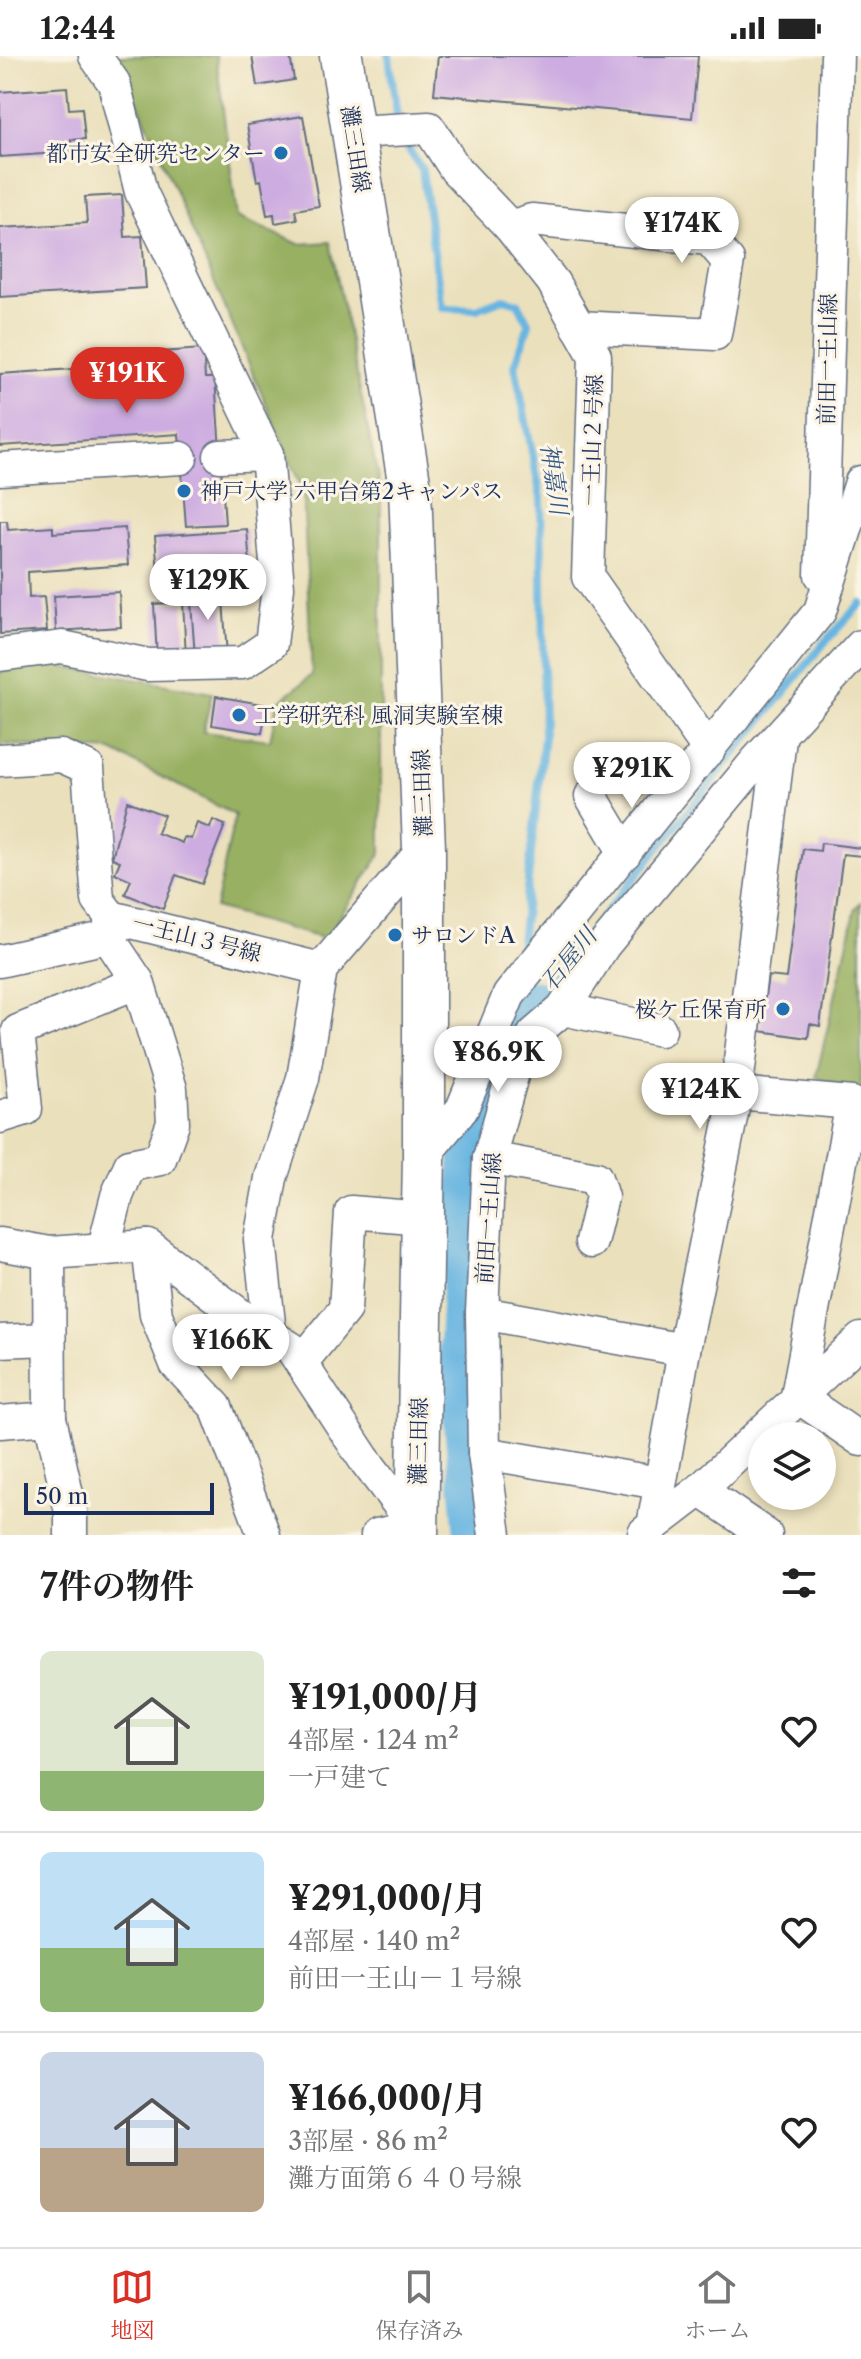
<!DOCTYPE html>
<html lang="ja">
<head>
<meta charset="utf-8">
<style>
  :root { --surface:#fff; --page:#f2f2f2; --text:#222; --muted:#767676; --line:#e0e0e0; --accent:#d93025 }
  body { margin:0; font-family:"Libre Caslon Text","Noto Serif JP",serif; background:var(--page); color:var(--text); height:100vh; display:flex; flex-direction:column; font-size:30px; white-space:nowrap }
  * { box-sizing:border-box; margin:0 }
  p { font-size:26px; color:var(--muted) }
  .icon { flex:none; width:44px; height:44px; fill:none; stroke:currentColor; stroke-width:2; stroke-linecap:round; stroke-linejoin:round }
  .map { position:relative; height:1479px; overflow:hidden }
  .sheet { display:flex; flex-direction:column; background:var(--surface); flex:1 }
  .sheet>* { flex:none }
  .controls { position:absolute; left:748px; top:1366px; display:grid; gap:16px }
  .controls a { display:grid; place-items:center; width:88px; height:88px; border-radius:50%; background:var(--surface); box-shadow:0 4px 12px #0003; font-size:40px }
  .scale { position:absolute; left:24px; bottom:20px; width:190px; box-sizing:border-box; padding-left:8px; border:4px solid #1b2f5e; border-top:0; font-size:22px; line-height:28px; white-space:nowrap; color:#1b2f5e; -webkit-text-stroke:6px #fcf5e5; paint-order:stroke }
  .price { position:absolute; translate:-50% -68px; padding:0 18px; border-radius:28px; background:#fff; color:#222; font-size:26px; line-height:52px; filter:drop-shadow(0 2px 4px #0008) }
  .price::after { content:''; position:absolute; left:50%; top:48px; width:24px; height:18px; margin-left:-12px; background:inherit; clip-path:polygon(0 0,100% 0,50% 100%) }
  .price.current { background:var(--accent); color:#fff }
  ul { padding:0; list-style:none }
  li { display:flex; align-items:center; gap:24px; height:200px; padding:0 40px }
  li+li { border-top:2px solid var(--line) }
  li span { display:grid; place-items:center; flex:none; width:224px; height:160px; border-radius:12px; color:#555 }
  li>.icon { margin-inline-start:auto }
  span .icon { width:96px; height:96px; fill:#fffc; stroke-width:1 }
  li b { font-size:34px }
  h2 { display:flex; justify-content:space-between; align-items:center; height:96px; padding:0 40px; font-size:34px }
  .status { display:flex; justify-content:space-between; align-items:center; height:56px; padding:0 40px; background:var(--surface); direction:ltr }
  .status svg { height:22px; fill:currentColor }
  .tabs { display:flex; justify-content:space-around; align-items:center; height:112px; border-top:2px solid var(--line); background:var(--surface); font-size:22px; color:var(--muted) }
  .tabs a { display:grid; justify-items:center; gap:4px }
  .tabs .current { color:var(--accent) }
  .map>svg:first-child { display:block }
  .forest { fill:#98b062; stroke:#5a7060; stroke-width:2 }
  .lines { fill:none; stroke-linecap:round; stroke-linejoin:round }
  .stream { stroke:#68b5e1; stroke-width:8 }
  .river { stroke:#68b5e1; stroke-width:46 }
  .building { fill:#cdace1 }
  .minor-casing { stroke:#636d7f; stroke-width:35 }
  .major-casing { stroke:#636d7f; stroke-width:45 }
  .minor { stroke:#fff; stroke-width:32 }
  .major { stroke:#fff; stroke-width:42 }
  .poi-dot { fill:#1f6fb2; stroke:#fcf5e5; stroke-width:3 }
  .labels { text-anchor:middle; stroke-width:6; stroke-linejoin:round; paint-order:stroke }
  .street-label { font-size:22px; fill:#1b2f5e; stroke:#fcf5e5 }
  .poi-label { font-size:22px; fill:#1b2f5e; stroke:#fcf5e5; text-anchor:start }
  .water-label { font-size:24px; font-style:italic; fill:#325785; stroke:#fcf5e5 }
</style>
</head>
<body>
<div class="status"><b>12:44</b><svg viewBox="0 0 49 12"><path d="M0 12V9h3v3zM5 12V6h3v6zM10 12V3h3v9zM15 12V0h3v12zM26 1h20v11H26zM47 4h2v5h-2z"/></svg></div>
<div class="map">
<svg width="861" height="1479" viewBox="0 0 861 1479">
  <rect width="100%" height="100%" fill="#fcf5e5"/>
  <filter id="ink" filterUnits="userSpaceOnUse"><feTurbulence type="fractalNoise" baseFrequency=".0125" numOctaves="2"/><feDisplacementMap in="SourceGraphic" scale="16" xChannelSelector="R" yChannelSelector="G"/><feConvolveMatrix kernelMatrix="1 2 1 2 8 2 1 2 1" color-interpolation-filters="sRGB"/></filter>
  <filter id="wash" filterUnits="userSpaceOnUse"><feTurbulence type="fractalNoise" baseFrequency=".006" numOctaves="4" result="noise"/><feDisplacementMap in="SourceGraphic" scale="32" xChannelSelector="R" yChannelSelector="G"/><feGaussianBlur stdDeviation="1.8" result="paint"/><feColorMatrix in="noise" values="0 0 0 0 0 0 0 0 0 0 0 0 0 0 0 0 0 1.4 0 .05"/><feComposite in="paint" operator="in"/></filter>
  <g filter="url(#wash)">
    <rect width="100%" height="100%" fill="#eae0bc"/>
    <g class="forest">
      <path d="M118,0H216L237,161L299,188L330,186L381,437V798L325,883L215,852L235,759L112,695L0,688V616L48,608L212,637L203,676L270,684L278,646L312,619L303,435Z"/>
      <path d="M861,846V1038L816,1021L856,852Z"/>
    </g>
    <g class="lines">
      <g class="stream">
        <path d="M389,0L398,67"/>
        <path d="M400,80L422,114L442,252L477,253L503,243L518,247L529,268L515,310L541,442L544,681L520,896L524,909"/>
        <path d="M529,930L533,947"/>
        <path d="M533,947L825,586L861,547"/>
      </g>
      <path class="river" d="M477,1479L461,1302L474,1079L499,1002L533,947"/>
    </g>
    <g id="blocks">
      <g class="building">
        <path d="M252,0H290L294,24L257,30Z"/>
        <path d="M438,0H698L692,62L434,38Z"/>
        <path d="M67,31L69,53L82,52L85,83L71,84L72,96L0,101V36Z"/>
        <path d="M303,60L319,150L295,154L297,163L275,167L274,158L267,159L261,124L257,125L247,69Z"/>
        <path d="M122,139L125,181L142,180L146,232L0,241V172L87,167L85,141Z"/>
        <path d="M203,293L205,322H215L225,468L186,470L179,378L0,390V318L103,311V307L131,305V309H147L146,297Z"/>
        <path d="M0,465H7L8,474L53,471V477L125,472L128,509L28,516L29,542L44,541L47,575L0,578Z"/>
        <path d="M247,473L251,521L159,528L155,480Z"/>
        <path d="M222,531L227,599L195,601L190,533Z"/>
        <path d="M119,536L121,571L56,575L54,540Z"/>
        <path d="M183,546L186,600L157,602L154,548Z"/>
        <path d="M216,640L267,649L262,677L212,669Z"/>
        <path d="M127,745L164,759L157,777L182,787L184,781L191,783L197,767L210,772L213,764L225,769L202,828L176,819L163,853L125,838L131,824L115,817L120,805L112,802Z"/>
        <path d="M821,787L861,792V800L843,798L820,970L810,968L808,982L760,975L768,920L786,922L803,793L820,795Z"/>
      </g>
    </g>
  </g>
  <g filter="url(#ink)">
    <use href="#blocks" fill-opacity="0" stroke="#636d7f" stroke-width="2"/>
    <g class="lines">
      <g class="minor-casing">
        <g id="minor">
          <path d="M353,76L429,72L456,114L510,171L553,226L595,300L588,521L709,694"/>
          <path d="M510,171L532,164L709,183L728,205L715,278L578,271"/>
          <path d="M220,400L267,398"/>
          <path d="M0,413L181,402"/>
          <path d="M821,519L837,0"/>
          <path d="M0,599L62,591L148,609L243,607L271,588L278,531L267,398L141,136L114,27L95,0"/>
          <path d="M0,704L61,700L88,712L98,844L111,861"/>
          <path d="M591,740L625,797"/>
          <path d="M0,905L108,881"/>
          <path d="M563,953L660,974"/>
          <path d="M736,1037L852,1047L797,1340L861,1384"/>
          <path d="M0,1061L26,1053L18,975L138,926"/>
          <path d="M424,1099L462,1053L509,939L820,555L861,426"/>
          <path d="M489,1102L596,1122L602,1141L591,1186"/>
          <path d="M0,1188L49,1197L148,1190L251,1267L291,1292L364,1403L416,1471L377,1479"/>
          <path d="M148,1190L156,1259L176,1308L216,1351L264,1479"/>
          <path d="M104,1191L117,1140L130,1109L160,1103L173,1067L171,1033L138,926L108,881L111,861L321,913"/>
          <path d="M49,1197L50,1362L71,1456V1479"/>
          <path d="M482,1257L684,1294"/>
          <path d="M270,1277L260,1184L271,1122L303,1022L321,913L424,793"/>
          <path d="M0,1285L48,1283"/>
          <path d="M301,1307L345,1253L351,1156L423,1162"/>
          <path d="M0,1366L50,1362"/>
          <path d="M484,1397L659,1427"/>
          <path d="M700,1434L766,1479"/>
          <path d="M653,1470L684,1294L736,1037L780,683"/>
          <path d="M644,1477L700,1434L861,1283"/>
          <path d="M495,1479L484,1397L482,1257L489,1102L514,1013L534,978L563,953L604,889L757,704L861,590"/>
        </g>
      </g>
      <g class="major-casing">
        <path id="major" d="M341,0L410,432L424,793V1099L417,1479"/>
      </g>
      <use href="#minor" class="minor"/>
      <use href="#major" class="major"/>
    </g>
  </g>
  <g class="poi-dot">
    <circle cx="281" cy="97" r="8"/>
    <circle cx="184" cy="435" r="8"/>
    <circle cx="239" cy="659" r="8"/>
    <circle cx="395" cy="879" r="8"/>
    <circle cx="783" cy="953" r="8"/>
  </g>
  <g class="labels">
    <g class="street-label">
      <text transform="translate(356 93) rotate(81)" y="8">灘三田線</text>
      <text transform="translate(827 303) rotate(-89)" y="8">前田一王山線</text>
      <text transform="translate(592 384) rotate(-88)" y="8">一王山２号線</text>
      <text transform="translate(422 737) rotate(-92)" y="8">灘三田線</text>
      <text transform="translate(197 882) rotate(14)" y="8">一王山３号線</text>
      <text transform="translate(488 1162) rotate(-86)" y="8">前田一王山線</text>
      <text transform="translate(418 1385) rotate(-89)" y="8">灘三田線</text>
    </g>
    <g class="poi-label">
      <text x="265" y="105" text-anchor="end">都市安全研究センター</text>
      <text x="200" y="443">神戸大学 六甲台第2キャンパス</text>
      <text x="255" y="667">工学研究科 風洞実験室棟</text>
      <text x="411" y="887">サロンドA</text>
      <text x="767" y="961" text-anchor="end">桜ケ丘保育所</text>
    </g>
    <g class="water-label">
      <text transform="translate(554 423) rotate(82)" y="8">神嘉川</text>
      <text transform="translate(569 903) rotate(-51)" y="8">石屋川</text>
    </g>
  </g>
</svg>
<div class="controls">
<a><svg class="icon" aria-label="layers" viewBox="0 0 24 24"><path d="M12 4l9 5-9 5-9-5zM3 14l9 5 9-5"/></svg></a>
</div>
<div class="scale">50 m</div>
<b class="price" style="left:682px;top:209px">¥174K</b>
<b class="price current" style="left:127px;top:359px">¥191K</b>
<b class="price" style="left:208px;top:566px">¥129K</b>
<b class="price" style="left:632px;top:754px">¥291K</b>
<b class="price" style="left:498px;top:1038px">¥86.9K</b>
<b class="price" style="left:700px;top:1075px">¥124K</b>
<b class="price" style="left:231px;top:1326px">¥166K</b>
</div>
<section class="sheet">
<h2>7件の物件<svg class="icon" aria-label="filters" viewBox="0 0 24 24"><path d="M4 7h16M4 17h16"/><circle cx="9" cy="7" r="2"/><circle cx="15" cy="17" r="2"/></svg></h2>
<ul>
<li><span style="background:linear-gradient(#dfe7d0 75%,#8fb573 0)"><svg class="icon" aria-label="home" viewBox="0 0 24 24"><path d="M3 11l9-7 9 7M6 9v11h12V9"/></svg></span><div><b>¥191,000/月</b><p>4部屋 · 124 m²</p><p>一戸建て</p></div><svg class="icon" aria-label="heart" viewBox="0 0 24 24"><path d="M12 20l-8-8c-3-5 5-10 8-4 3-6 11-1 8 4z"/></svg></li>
<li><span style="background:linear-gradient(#bfe0f5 60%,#8fb573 0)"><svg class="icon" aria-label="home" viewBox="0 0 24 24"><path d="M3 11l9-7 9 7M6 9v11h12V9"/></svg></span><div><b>¥291,000/月</b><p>4部屋 · 140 m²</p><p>前田一王山－１号線</p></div><svg class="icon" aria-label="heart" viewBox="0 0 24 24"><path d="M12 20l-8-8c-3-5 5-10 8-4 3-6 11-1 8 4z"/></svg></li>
<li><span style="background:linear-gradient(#c9d6e8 60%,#b9a48a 0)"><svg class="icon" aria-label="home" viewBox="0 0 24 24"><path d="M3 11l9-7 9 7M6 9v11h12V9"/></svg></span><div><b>¥166,000/月</b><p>3部屋 · 86 m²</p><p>灘方面第６４０号線</p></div><svg class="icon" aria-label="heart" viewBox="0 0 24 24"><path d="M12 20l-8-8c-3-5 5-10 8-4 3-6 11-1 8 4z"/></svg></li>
</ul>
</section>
<nav class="tabs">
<a class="current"><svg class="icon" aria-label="map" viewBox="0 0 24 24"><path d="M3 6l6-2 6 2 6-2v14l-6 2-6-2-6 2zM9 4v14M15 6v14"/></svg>地図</a>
<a><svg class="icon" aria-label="saved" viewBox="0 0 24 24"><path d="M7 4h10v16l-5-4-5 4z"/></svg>保存済み</a>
<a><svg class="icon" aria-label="home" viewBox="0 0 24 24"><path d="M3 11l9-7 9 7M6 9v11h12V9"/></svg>ホーム</a>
</nav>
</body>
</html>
